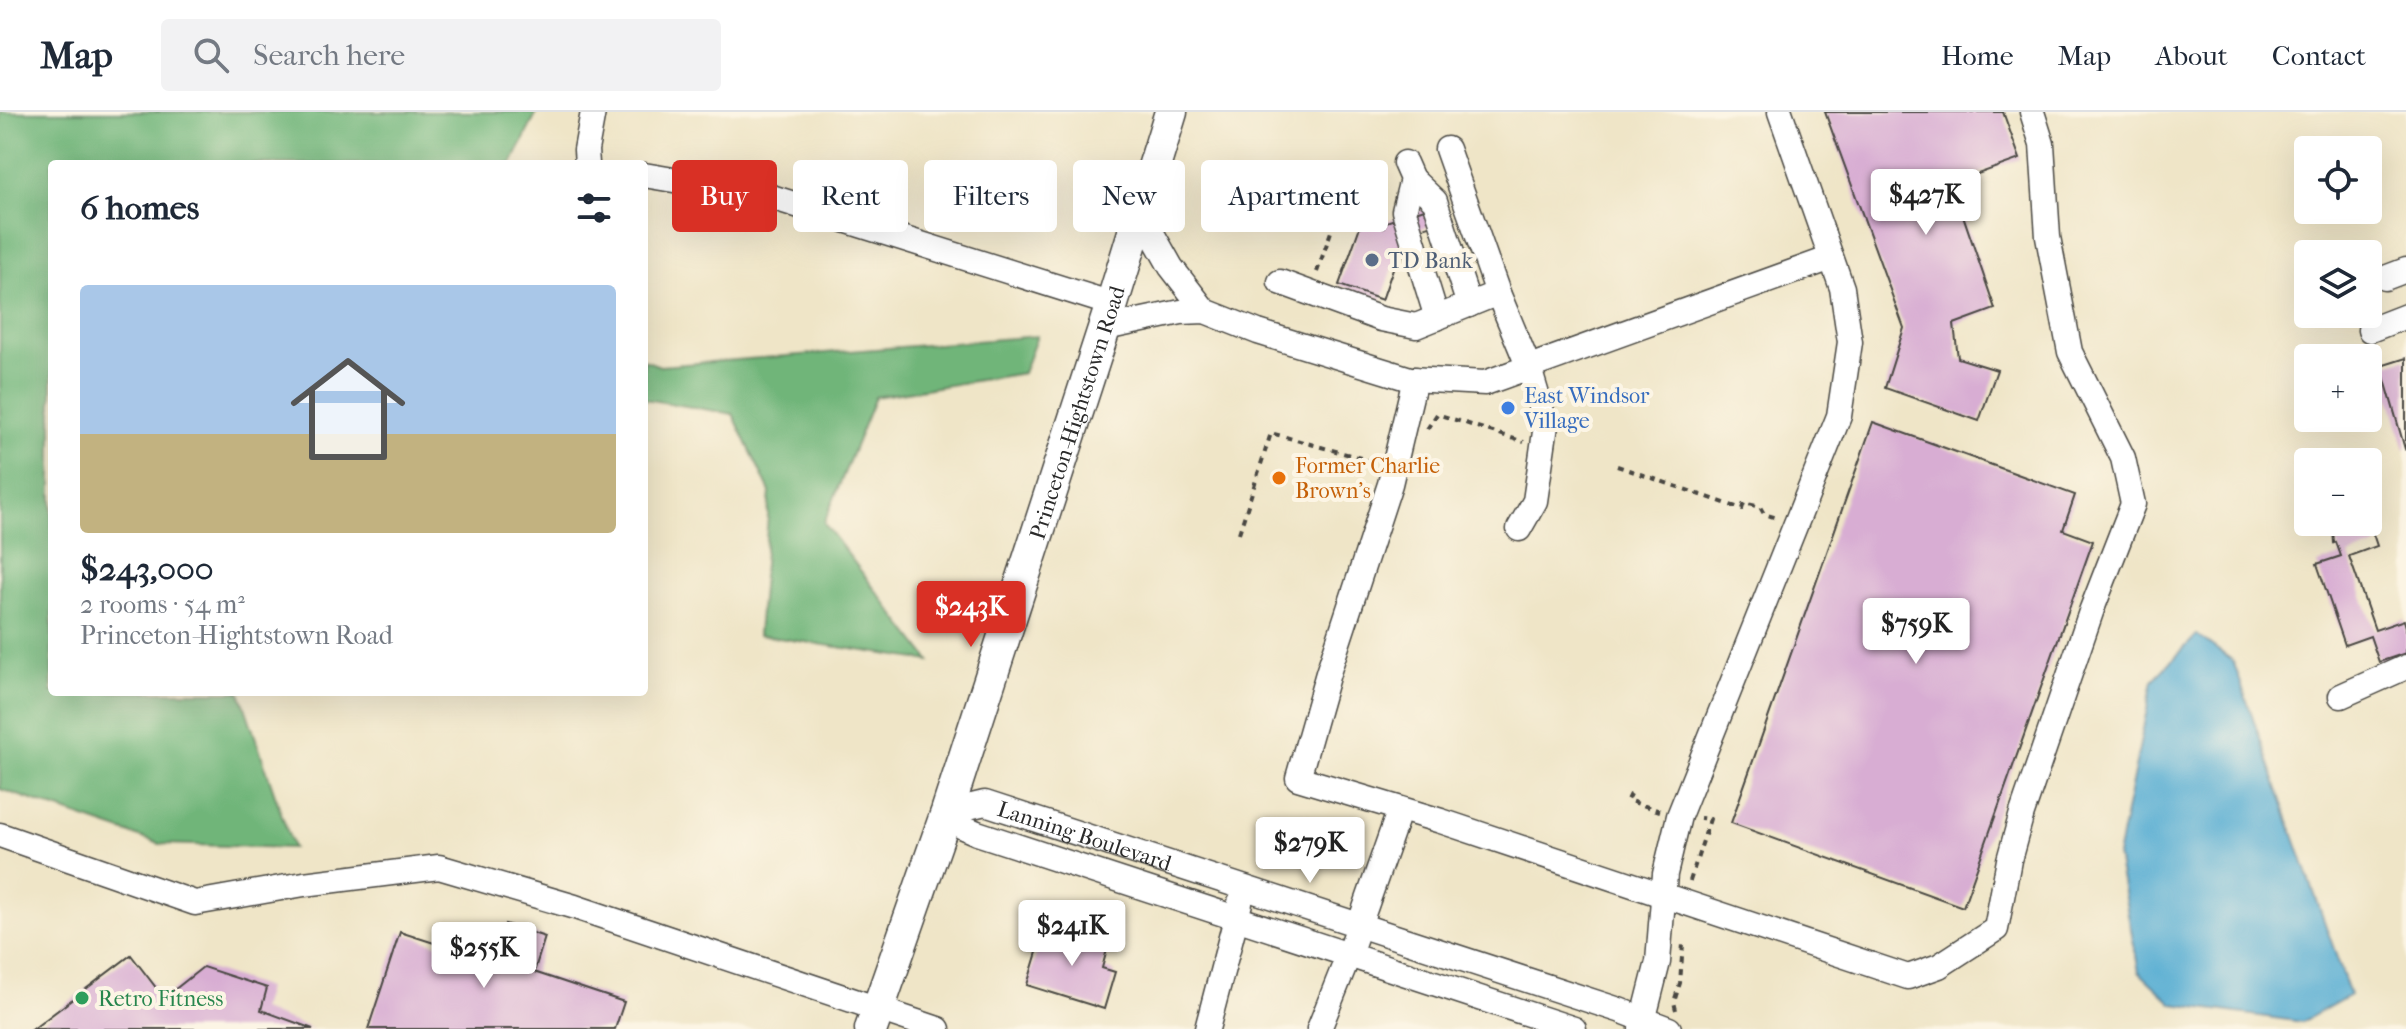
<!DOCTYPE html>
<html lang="en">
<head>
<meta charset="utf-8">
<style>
  :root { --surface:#fff; --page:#f2f2f3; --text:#1f2937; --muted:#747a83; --line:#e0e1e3; --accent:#d93025 }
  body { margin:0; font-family:"IM FELL French Canon",serif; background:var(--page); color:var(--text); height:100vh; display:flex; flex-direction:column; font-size:30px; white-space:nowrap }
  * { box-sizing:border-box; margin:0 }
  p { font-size:26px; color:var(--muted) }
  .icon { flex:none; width:44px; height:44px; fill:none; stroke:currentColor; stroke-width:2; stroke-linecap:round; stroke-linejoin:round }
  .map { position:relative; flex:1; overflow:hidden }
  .sheet { position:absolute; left:48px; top:48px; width:600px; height:536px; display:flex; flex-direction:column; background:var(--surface); border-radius:8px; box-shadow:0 8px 32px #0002 }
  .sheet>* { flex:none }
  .guide { position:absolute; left:672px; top:48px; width:760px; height:72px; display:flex; gap:16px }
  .tools { position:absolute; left:2294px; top:24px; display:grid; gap:16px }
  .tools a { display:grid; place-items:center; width:88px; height:88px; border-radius:8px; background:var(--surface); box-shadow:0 8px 32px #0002; font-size:40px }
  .price { position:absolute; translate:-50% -68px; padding:0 18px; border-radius:8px; background:#fff; color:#222; font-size:26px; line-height:52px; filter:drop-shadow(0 2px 4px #0008) }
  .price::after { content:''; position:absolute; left:50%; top:48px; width:24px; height:18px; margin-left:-12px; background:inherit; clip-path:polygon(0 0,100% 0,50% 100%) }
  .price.active { background:var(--accent); color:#fff }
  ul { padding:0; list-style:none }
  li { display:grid; align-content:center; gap:16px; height:424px; padding:0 32px }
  li span { display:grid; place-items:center; height:248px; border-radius:8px; color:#555 }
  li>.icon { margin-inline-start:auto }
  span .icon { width:144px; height:144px; fill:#fffc; stroke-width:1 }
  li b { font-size:34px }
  h2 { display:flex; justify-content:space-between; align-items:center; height:96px; padding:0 32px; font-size:34px }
  .chip { padding:0 28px; border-radius:8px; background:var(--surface); box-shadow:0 8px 32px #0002; font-size:28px; line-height:72px }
  .chip.active { background:var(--accent); color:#fff }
  header { display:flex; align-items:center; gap:48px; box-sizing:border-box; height:112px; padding:0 40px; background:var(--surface); border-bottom:2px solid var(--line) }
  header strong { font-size:38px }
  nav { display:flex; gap:44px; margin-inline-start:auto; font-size:28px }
  .search { width:560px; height:72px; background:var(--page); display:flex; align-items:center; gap:20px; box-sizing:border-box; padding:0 28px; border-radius:8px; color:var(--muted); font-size:30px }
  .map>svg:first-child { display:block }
  .forest { fill:#70b579; stroke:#4e7052; stroke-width:2 }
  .water { fill:#56add3; stroke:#406c7f; stroke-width:2 }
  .building { fill:#d8add3 }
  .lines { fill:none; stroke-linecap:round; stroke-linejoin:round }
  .minor-casing { stroke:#484742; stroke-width:27 }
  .major-casing { stroke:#484742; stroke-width:35 }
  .path { stroke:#484742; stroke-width:4; stroke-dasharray:6 6; stroke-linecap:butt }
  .minor { stroke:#fff; stroke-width:24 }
  .major { stroke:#fff; stroke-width:32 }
  .service-dot { fill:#5c6f8a; stroke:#fcf5e5; stroke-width:3 }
  .shop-dot { fill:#3f7fe0; stroke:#fcf5e5; stroke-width:3 }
  .food-dot { fill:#e8710a; stroke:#fcf5e5; stroke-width:3 }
  .leisure-dot { fill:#2e9e5b; stroke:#fcf5e5; stroke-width:3 }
  .labels { text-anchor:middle; stroke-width:8; stroke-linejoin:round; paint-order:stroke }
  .service-label { font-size:22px; fill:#4e5e75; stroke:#fcf5e5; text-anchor:start }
  .shop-label { font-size:22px; fill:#366cbe; stroke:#fcf5e5; text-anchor:start }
  .street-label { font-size:22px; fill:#2b2b2b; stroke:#fcf5e5 }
  .food-label { font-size:22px; fill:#c56008; stroke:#fcf5e5; text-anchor:start }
  .leisure-label { font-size:22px; fill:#27864d; stroke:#fcf5e5; text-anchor:start }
</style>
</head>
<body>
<header>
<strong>Map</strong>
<div class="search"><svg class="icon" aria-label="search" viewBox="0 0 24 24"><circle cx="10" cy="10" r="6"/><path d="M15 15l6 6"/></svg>Search here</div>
<nav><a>Home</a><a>Map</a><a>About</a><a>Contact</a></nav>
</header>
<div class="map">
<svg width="2406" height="917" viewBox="0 0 2406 917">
  <rect width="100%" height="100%" fill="#fcf5e5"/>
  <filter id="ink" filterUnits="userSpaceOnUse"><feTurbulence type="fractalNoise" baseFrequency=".0125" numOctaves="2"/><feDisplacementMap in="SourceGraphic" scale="16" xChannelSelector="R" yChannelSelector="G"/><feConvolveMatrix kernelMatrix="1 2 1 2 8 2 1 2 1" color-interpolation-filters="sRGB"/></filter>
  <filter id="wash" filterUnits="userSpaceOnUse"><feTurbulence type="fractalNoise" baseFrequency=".006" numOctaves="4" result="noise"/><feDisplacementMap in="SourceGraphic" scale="32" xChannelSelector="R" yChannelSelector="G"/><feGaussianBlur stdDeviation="1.8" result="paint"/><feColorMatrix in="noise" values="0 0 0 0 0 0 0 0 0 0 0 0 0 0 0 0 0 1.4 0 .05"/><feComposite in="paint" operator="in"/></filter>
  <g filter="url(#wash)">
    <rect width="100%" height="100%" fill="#efe5c7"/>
    <g class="forest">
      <path d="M0,0H537L512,52H52V580H240L293,736L160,732L0,677Z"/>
      <path d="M1037,224L1023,261L875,285L824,411L930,549L758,523L770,380L733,302L644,287V248L660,254Z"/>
    </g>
    <path class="water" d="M2197,523L2233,549L2350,883L2302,910L2173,892L2139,860L2117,744L2153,568Z"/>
    <g id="blocks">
      <g class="building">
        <path d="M1825,0H2003L2020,47L1952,71L1995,197L1954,212L1958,246L1997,258L1979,309L1885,276L1904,216Z"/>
        <path d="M1436,93L1441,110L1405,122L1382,188L1339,173L1362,109L1383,116L1386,110Z"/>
        <path d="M2406,246V336L2405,337L2381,254Z"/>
        <path d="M1873,310L2075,383L2063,418L2093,429L1963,795L1731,711Z"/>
        <path d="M2352,410H2369L2377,434L2349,444L2375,518L2404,508L2406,515V541L2379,550L2370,524L2345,533L2317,452L2341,444L2336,430L2334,431L2333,417Z"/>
        <path d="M505,812L545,825L534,860L624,890L615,917H368L400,820L493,850Z"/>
        <path d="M1045,814L1108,834L1102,856L1115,860L1104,897L1027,873Z"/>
        <path d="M131,843L164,886L203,855L267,876L261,898L313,917H33Z"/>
      </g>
    </g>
  </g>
  <g filter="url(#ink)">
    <use href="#blocks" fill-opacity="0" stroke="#484742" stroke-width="2"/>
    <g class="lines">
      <g class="minor-casing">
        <g id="minor">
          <path d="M1447,37L1498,181L1529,256L1546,313L1535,389L1519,417"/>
          <path d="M1405,51L1412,67L1404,99L1437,206"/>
          <path d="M587,52L586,38L593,0"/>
          <path d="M644,63L768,84L1112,192"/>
          <path d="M1412,67L1435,89L1469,193"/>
          <path d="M1141,102L1171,155L1205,199"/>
          <path d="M2385,166L2406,158"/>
          <path d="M1280,170L1381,207L1416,214L1498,181"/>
          <path d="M1105,216L1181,200L1205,199L1258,220L1410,267L1485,271L1831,146"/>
          <path d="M2370,218L2406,204"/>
          <path d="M1415,267L1390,372L1328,561L1298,666L1441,709L1908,865L1939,854L1996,817L2009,748L2022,701L2092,497L2133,392L2123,346L2070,240L2048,125L2042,32L2032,0"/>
          <path d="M2341,584L2406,555"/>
          <path id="s1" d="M947,700L985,691L1619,898L1669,917"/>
          <path d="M947,700L963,715L977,721L1574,917"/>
          <path d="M0,723L195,791L304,772L439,755L575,795L938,917"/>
          <path d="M1207,917L1240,791"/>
          <path d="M1319,917L1349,842L1400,697"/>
          <path d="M1641,917L1658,850L1665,762L1679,704L1839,304L1850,230L1842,176L1780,0"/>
        </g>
      </g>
      <g class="major-casing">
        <g id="major">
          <path id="s2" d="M871,917L947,700L1112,192L1171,0"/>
        </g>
      </g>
      <g class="path">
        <path d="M1317,160L1334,111L1383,94"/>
        <path d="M1427,317L1437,302L1524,330"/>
        <path d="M1617,354L1742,397L1744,391L1760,395L1764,402L1777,406"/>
        <path d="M1239,421L1271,321L1375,350"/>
        <path d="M1630,682L1627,688L1660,699"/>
        <path d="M1690,769L1710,707L1700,706"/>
        <path d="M1676,898L1674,890L1680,871L1683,832"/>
      </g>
      <use href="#minor" class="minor"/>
      <use href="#major" class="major"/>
    </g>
  </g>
  <circle class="service-dot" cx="1372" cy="148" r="8"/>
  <circle class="shop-dot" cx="1508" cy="296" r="8"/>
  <circle class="food-dot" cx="1279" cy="366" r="8"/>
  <circle class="leisure-dot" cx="82" cy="886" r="8"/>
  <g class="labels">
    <g class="service-label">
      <text x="1388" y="156">TD Bank</text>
    </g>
    <g class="shop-label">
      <text x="1524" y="291">East Windsor<tspan x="1524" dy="25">Village</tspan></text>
    </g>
    <g class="street-label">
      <text dy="8" stroke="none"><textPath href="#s2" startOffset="650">Princeton-Hightstown Road</textPath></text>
      <text dy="8" stroke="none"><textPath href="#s1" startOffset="144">Lanning Boulevard</textPath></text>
    </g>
    <g class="food-label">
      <text x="1295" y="361">Former Charlie<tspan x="1295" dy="25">Brown's</tspan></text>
    </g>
    <g class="leisure-label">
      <text x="98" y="894">Retro Fitness</text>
    </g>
  </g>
</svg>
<div class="tools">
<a><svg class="icon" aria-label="locate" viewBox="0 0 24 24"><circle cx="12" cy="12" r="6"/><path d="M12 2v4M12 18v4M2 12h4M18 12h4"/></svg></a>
<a><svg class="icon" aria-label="layers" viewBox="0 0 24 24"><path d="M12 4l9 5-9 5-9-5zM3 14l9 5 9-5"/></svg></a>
<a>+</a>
<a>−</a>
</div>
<b class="price" style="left:1926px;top:125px">$427K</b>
<b class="price active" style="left:971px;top:537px">$243K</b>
<b class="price" style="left:1916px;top:554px">$759K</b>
<b class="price" style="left:1310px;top:773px">$279K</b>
<b class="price" style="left:1072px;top:856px">$241K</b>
<b class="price" style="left:484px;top:878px">$255K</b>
<div class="guide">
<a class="chip active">Buy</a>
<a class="chip">Rent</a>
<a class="chip">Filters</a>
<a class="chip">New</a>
<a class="chip">Apartment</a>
</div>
<section class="sheet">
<h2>6 homes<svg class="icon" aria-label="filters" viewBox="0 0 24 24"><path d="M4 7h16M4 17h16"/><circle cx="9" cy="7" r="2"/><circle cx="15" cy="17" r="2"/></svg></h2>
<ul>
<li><span style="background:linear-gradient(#a9c7e8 60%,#c2b280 0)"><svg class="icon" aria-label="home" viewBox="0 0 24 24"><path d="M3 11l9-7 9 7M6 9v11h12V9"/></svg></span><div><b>$243,000</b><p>2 rooms · 54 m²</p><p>Princeton-Hightstown Road</p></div></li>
</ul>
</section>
</div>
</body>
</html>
